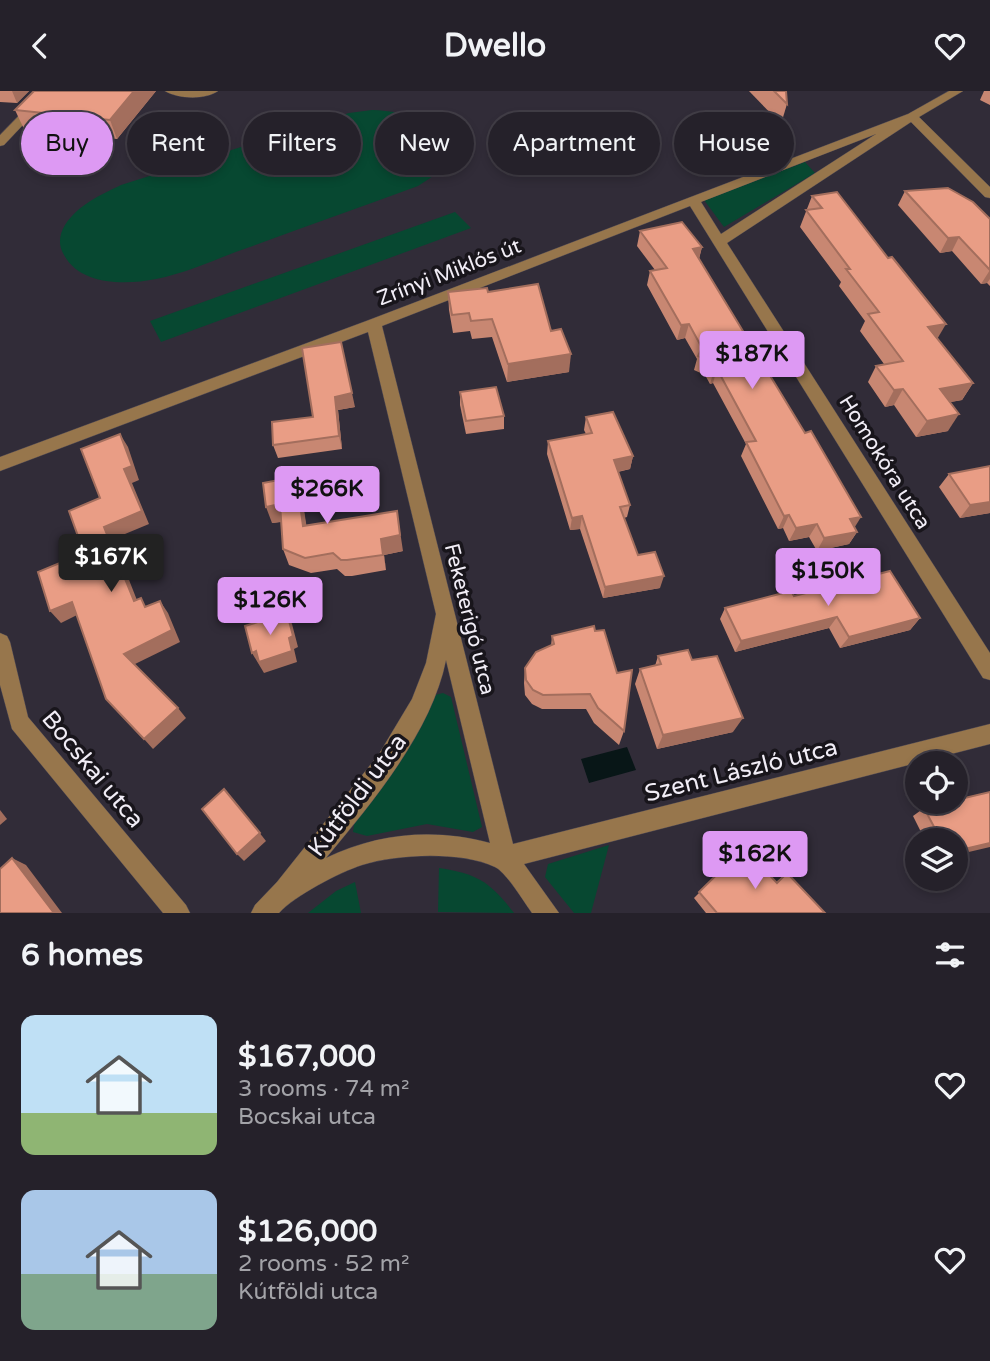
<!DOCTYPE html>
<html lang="en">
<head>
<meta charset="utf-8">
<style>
  :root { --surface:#25212a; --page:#2d2932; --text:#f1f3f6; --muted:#a3a3a8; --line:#423e47; --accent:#dd99f3 }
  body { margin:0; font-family:"Varela Round",sans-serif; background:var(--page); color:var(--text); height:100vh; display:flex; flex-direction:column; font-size:26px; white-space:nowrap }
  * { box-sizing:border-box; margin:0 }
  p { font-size:23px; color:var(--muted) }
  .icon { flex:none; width:38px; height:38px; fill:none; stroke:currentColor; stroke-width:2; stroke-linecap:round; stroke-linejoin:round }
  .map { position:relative; height:822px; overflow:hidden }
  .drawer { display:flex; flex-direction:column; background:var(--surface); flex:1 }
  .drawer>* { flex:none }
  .top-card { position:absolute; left:21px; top:21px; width:948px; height:63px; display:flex; gap:14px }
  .tools { position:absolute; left:905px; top:660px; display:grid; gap:14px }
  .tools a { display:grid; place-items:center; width:63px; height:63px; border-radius:50%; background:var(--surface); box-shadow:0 4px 10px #0003,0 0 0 2px var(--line); font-size:35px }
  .price { position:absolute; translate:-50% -60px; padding:0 16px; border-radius:7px; background:var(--accent); color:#111; font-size:23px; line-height:46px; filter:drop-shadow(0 2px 4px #0008) }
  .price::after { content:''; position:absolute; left:50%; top:42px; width:21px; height:16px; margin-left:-10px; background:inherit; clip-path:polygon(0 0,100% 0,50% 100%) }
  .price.selected { background:#222; color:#fff }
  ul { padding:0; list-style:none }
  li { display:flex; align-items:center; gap:21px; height:175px; padding:0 21px }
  li span { display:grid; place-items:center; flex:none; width:196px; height:140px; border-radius:14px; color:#555 }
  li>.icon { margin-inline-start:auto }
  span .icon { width:84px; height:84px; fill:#fffc; stroke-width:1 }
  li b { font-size:30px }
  h2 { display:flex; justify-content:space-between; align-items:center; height:84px; padding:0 21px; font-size:30px }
  .tag { padding:0 24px; border-radius:32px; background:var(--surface); box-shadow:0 4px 10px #0003,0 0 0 2px var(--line); font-size:24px; line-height:63px }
  .tag.selected { background:var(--accent); color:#111 }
  header { display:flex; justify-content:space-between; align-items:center; height:91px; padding:0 21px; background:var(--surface); font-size:32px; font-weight:700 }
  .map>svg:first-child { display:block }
  .green { fill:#074831 }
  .water { fill:#081617 }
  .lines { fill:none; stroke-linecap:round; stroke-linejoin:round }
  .minor-casing { stroke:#4c4753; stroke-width:1 }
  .minor { fill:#97764c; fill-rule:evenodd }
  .wall { fill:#c88772 }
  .shaded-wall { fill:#a36e5d }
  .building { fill:#e99d85; stroke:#a36e5d; stroke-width:2 }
  .labels { text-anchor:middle; stroke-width:7; stroke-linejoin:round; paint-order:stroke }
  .street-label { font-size:21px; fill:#f1edf6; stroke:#18151b }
  .near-street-label { font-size:24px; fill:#f1edf6; stroke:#18151b }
</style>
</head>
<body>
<header><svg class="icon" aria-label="back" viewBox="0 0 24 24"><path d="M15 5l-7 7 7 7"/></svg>Dwello<svg class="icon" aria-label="heart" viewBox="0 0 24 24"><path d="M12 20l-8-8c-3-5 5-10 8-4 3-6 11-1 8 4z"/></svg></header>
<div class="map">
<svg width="990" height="822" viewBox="0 0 990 822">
  <rect width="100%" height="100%" fill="#312c38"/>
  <g class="green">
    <path d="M372,19C424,20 493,52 418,95C361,116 304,136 247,157C218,167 187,182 156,188C126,194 81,195 64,164C58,154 59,144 65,134C78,114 100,104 121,94L349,22Z"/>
    <path d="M805,71L815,82L724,136L704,109Z"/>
    <path d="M455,121L471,137L161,251L150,230Z"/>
    <path d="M443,602L451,606L482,736L473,741L427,733L367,745L353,741L355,727L435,604Z"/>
    <path d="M609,754L591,822H574L545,786L548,773Z"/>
    <path d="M439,777C478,783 490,791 514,822L438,821Z"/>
    <path d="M355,791L361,822H308L336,800Z"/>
  </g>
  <path class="water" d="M627,656L636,679L589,692L581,668Z"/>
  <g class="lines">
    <g class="minor-casing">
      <g id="minor">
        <path d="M43,0H55L4,54L0,55V44Z"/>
        <path d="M165,0H218C205,9 178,8 165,0Z"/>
        <path d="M949,0H963L919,26L990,96V107L985,106L911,31L727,152L990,562V589L983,587L690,115L382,235L513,753L990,633V653L524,773L559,822H532C524,811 506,781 495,776C461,760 398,763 362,774C340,781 294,805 279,822H251L255,814L277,791L379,663L412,608L426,572L436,523L368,241L0,380V366L369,229L908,23ZM876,43L721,143L701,111ZM446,569L490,752C434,737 378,742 326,767C372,712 432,640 446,569Z"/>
        <path d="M0,542L7,545L10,551L28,626L186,814L190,822H163L12,638L0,594Z"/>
      </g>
    </g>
    <use href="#minor" class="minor"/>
  </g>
  <g class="wall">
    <path d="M0,0H29L17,12L0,11Z"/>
    <path d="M156,0L117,48L24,38L15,19Z"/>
    <path d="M749,0H786L787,13L781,33Z"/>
    <path d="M984,0H990V14L980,9Z"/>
    <path d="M905,100L990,128V195L987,192L981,193L952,160L940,162L898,114Z"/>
    <path d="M812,105L937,248L973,292L962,309L950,311L948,340L916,346L894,314L885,316L868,291L876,275L884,273L860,240L865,230L839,195L841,191L800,136Z"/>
    <path d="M640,140L702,156L699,168L857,441L849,453L817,460L809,446L789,450L783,437L778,438L741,365L746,353L713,292L710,293L705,284L694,279L697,268L685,247L677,249L647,194L650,180L655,179L637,155Z"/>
    <path d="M448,201H488L551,240L569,281L507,291L492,246L472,248L470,240L453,242L449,219Z"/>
    <path d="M302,257L355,316L338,319L342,358L278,367L273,354L313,326Z"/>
    <path d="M460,301L504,325V338L466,343L460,314Z"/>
    <path d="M586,326L633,365L630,378L618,381L630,414L627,426L624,427L638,464L660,497L603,507L580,438L570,439L547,363L548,350L586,343L584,339Z"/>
    <path d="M949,383L990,422L960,427L939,396Z"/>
    <path d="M300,393L306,435L403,460L384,464L386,479L352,485H345L337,478L311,482L289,474L283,458L281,431L272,432Z"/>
    <path d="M794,505L920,527L910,539L840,557L829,537L735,561L720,528L725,517Z"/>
    <path d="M552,545L624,640L619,654L594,632L586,618H542L532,613L525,604L524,592L525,577L551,555Z"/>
    <path d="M658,565L692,569L733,641L657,658L635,593L640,578L655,575Z"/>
    <path d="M924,717L956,749H925L913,725Z"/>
    <path d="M744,757L776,791L787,782L825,822H706L694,807Z"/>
  </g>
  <g class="shaded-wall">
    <path d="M12,0H29L17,12Z"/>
    <path d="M134,0H156L117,48L110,29Z"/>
    <path d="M959,146L952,160L940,162L948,147Z"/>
    <path d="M702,156L698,171L693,158Z"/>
    <path d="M990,179V188L987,192L981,193Z"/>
    <path d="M689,233L685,247L677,249L681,234Z"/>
    <path d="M946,233L936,250L928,236Z"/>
    <path d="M571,263L569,281L507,291L508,273Z"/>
    <path d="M717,278L713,292L710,293L714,279Z"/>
    <path d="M973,292L962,309L930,315L940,298Z"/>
    <path d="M903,298L894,314L885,316L894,299Z"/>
    <path d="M352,302L355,316L338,319L342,358L339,345L335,306Z"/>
    <path d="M959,323L948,340L916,346L927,330Z"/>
    <path d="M120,343L128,356L139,389L132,392L149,433L113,448L142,522L134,510L104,436L124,378Z"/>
    <path d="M633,365L630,378L611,382L614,369Z"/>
    <path d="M295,376L300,393L309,451L303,435Z"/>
    <path d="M990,411V422L960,427L970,414Z"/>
    <path d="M280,413L286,430L272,432L266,416Z"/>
    <path d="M397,420L403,460L384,464L386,479L381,448Z"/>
    <path d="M789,424L783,437L778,438L784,425Z"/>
    <path d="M582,425L580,438L570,439L572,427Z"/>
    <path d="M861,426L853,439L850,428Z"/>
    <path d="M817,433L809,446L789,450L796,437Z"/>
    <path d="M857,441L849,453L817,460L824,447Z"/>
    <path d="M664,485L660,497L603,507L605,496Z"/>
    <path d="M160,510L168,522L180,551L133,574L124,563Z"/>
    <path d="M72,511L81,522L61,532L50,520Z"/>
    <path d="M287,522L292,533L298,556L294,558L297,571L264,582L252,562L289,547Z"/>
    <path d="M837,526L829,537L735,561L741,550Z"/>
    <path d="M920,527L910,539L840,557L849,546Z"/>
    <path d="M178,617L186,627L153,658L144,648Z"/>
    <path d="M743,627L733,641L657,658L663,644Z"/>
    <path d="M232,707L266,750L244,770L237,763Z"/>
    <path d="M0,719L7,728L0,734Z"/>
    <path d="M990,752V756L956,764V760Z"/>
    <path d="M12,767L26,774L62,822H54Z"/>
  </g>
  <g class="building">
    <path d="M34,0H134L110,29L15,19Z"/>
    <path d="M774,0H786L787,13Z"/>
    <path d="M948,97L973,111L990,128V179L959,146L948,147L905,100Z"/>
    <path d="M837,101L888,167L892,166L946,233L928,236L973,292L940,298L959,323L927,330L903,298L894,299L876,275L903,270L868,223L879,221L846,178H850L806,119L822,117L812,105Z"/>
    <path d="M682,131L702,156L693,158L805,342L811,340L861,426L850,428L857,441L824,447L817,433L796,437L789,424L784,425L746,351L756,350L717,278L714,279L709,270L698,265L702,257L689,233L681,234L650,180L667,177L640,140Z"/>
    <path d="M538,193L551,240L561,238L571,263L508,273L492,228L471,230L469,222L452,224L448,201L487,197L488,201Z"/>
    <path d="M341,251L352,302L335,306L339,345L273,354L272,331L313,326L302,257Z"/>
    <path d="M496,296L504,325L466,330L460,301Z"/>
    <path d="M613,321L633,365L614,369L630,414L620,416L638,464L655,461L664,485L605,496L582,425L572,427L548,350L592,342L586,326Z"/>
    <path d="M120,343L132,375L124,378L142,420L104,436L134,510L141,507L145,516L160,510L172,539L124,563L178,617L144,648L106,608L72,511L50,520L38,481L84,462L69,420L100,407L81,358Z"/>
    <path d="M990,375V411L970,414L949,383Z"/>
    <path d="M295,376L303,435L397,420L400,444L381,448L383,464L347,469H341L333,462L305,467L283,458L280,413L266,416L263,392L279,389L278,377Z"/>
    <path d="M890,480L920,527L849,546L837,526L741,550L725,517L791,500L794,505Z"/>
    <path d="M287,522L293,545L289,547L292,560L259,571L256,560L252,562L245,535Z"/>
    <path d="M594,535L595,540L604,539L617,582L632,579L624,640L598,617L590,603L543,604L533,599L526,589L525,577L536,561L554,553L552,545Z"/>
    <path d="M688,559L692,569L717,565L743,627L663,644L640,578L661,573L658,565Z"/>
    <path d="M224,698L260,742L237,763L202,718Z"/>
    <path d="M990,701V752L956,760V749H941L924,717L950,710H956V709Z"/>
    <path d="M744,757L777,792L787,782L825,822H717L699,801Z"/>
    <path d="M12,767L54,822H0V778Z"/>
  </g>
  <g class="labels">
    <g class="street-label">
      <text transform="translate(449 181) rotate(-21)" y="7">Zrínyi Miklós út</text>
      <text transform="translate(885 371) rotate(58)" y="7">Homokóra utca</text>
      <text transform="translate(470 528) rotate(76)" y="7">Feketerigó utca</text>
    </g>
    <g class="near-street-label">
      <text transform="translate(93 678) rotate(50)" y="8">Bocskai utca</text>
      <text transform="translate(741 679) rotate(-14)" y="8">Szent László utca</text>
      <text transform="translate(357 704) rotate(-53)" y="8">Kútföldi utca</text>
    </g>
  </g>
</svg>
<div class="tools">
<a><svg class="icon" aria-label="locate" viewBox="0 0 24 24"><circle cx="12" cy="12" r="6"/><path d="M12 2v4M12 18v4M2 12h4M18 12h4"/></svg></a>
<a><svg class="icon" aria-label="layers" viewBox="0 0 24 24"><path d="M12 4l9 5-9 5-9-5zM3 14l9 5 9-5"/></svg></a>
</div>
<b class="price" style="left:752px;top:300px">$187K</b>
<b class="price" style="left:327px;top:435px">$266K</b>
<b class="price selected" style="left:111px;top:503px">$167K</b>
<b class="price" style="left:828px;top:517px">$150K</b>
<b class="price" style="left:270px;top:546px">$126K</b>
<b class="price" style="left:755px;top:800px">$162K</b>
<div class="top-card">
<a class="tag selected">Buy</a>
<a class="tag">Rent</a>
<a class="tag">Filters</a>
<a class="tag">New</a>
<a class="tag">Apartment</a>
<a class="tag">House</a>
</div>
</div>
<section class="drawer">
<h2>6 homes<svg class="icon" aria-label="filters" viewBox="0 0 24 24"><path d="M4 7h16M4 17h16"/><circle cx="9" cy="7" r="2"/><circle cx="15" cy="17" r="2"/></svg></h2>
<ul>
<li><span style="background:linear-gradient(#bfe0f5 70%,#8fb573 0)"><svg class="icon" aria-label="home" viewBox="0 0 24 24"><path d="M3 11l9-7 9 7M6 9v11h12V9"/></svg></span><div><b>$167,000</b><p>3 rooms · 74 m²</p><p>Bocskai utca</p></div><svg class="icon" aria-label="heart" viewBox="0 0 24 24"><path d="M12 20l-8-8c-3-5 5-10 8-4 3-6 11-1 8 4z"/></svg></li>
<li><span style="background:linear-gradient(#a9c7e8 60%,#7fa58c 0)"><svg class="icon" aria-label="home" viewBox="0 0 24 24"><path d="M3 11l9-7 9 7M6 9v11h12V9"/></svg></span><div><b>$126,000</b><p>2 rooms · 52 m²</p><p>Kútföldi utca</p></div><svg class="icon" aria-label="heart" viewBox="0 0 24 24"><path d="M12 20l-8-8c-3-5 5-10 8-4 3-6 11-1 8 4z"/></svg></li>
</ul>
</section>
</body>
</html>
